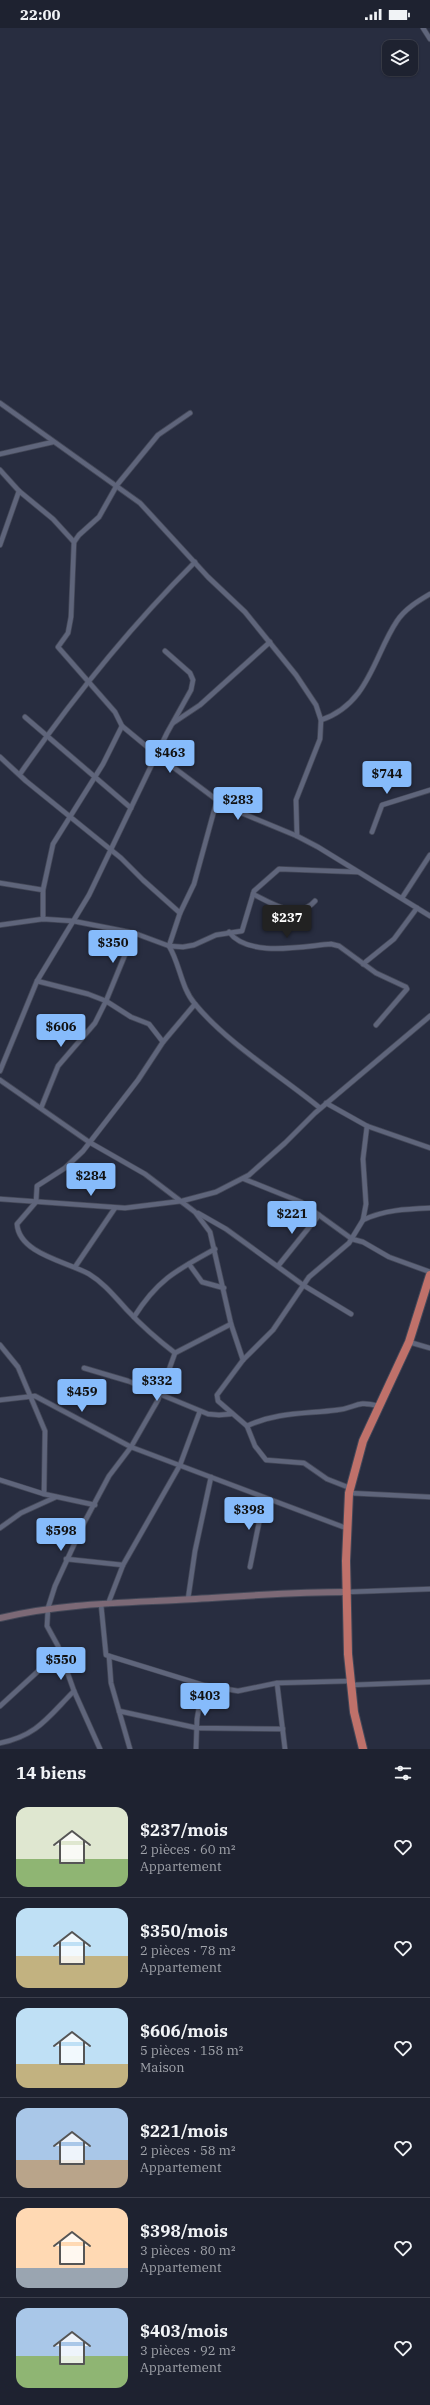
<!DOCTYPE html>
<html lang="fr">
<head>
<meta charset="utf-8">
<style>
  :root { --surface:#1e2230; --page:#2b2f3c; --text:#f1f3f6; --muted:#a1a4ab; --line:#3c3f4c; --accent:#86bbfb }
  body { margin:0; font-family:"IBM Plex Serif",serif; background:var(--page); color:var(--text); height:100vh; display:flex; flex-direction:column; font-size:15px; white-space:nowrap }
  * { box-sizing:border-box; margin:0 }
  p { font-size:13px; color:var(--muted) }
  .icon { flex:none; width:22px; height:22px; fill:none; stroke:currentColor; stroke-width:2; stroke-linecap:round; stroke-linejoin:round }
  .map { position:relative; height:1721px; overflow:hidden }
  .side { display:flex; flex-direction:column; background:var(--surface); flex:1 }
  .side>* { flex:none }
  .controls { position:absolute; left:382px; top:12px; display:grid; gap:8px }
  .controls a { display:grid; place-items:center; width:36px; height:36px; border-radius:8px; background:var(--surface); box-shadow:0 1px 3px #0004,0 0 0 1px var(--line); font-size:20px }
  .price { position:absolute; translate:-50% -34px; padding:0 9px; border-radius:4px; background:var(--accent); color:#111; font-size:13px; line-height:26px; filter:drop-shadow(0 1px 2px #0008) }
  .price::after { content:''; position:absolute; left:50%; top:24px; width:12px; height:9px; margin-left:-6px; background:inherit; clip-path:polygon(0 0,100% 0,50% 100%) }
  .price.current { background:#222; color:#fff }
  ul { padding:0; list-style:none }
  li { display:flex; align-items:center; gap:12px; height:100px; padding:0 16px }
  li+li { border-top:1px solid var(--line) }
  li span { display:grid; place-items:center; flex:none; width:112px; height:80px; border-radius:12px; color:#555 }
  li>.icon { margin-inline-start:auto }
  span .icon { width:48px; height:48px; fill:#fffc; stroke-width:1 }
  li b { font-size:17px }
  h2 { display:flex; justify-content:space-between; align-items:center; height:48px; padding:0 16px; font-size:17px }
  .status { display:flex; justify-content:space-between; align-items:center; height:28px; padding:0 20px; background:var(--surface); direction:ltr }
  .status svg { height:11px; fill:currentColor }
  .map>svg:first-child { display:block }
  .lines { fill:none; stroke-linecap:round; stroke-linejoin:round }
  .street-casing { stroke:#444858; stroke-width:6 }
  .secondary-casing { stroke:#444858; stroke-width:8 }
  .highway-casing { stroke:#444858; stroke-width:10 }
  .street { stroke:#5f657b; stroke-width:4.5 }
  .secondary { stroke:#7c6976; stroke-width:6 }
  .highway { stroke:#bf716a; stroke-width:8 }
</style>
</head>
<body>
<div class="status"><b>22:00</b><svg viewBox="0 0 49 12"><path d="M0 12V9h3v3zM5 12V6h3v6zM10 12V3h3v9zM15 12V0h3v12zM26 1h20v11H26zM47 4h2v5h-2z"/></svg></div>
<div class="map">
<svg width="430" height="1721" viewBox="0 0 430 1721">
  <rect width="100%" height="100%" fill="#282d40"/>
  <g class="lines">
    <g class="street-casing">
      <g id="street">
        <path d="M423,0L430,11"/>
        <path d="M0,375L140,475L208,549L245,584L296,647L316,677L321,692L320,711L296,772L297,808"/>
        <path d="M190,385L158,407L117,457L99,489L79,507L74,514L71,589L68,605L58,619L115,684L122,698L157,727L217,772L244,786L297,808L318,819L430,888"/>
        <path d="M0,426L53,414"/>
        <path d="M0,442L19,463L0,517"/>
        <path d="M19,463L53,491L74,514"/>
        <path d="M25,689L131,780"/>
        <path d="M321,692C369,676 374,627 397,593C405,581 418,573 430,566"/>
        <path d="M173,695L200,677L270,614"/>
        <path d="M0,729L26,753L121,830L143,852L180,885"/>
        <path d="M20,746C72,671 130,599 195,534"/>
        <path d="M217,772L194,856L180,885L169,918C180,936 181,960 195,976C227,1015 281,1048 320,1080"/>
        <path d="M372,804L382,777L430,762"/>
        <path d="M0,855L43,862V891"/>
        <path d="M43,862L53,816L103,736L122,698"/>
        <path d="M253,866C271,875 298,893 315,873"/>
        <path d="M402,870L430,827"/>
        <path d="M0,897L43,891L73,893L134,905L169,918L183,919L194,917L216,907L242,903L254,863L279,841L358,844"/>
        <path d="M229,904C248,930 303,918 331,916L339,918L376,945L406,959L407,961L376,997"/>
        <path d="M363,936L394,911L417,880"/>
        <path d="M37,953L88,966L106,973L131,989L149,996L163,1014"/>
        <path d="M0,1043L37,953L89,867L167,705L191,662L193,652L190,645L165,623"/>
        <path d="M0,1052L89,1114L145,1146L195,1184L210,1204L231,1296L243,1332"/>
        <path d="M326,1075L367,1098L430,1120"/>
        <path d="M41,1080L58,1038L95,995L106,973L134,905"/>
        <path d="M244,1151L301,1174L352,1211L363,1214L389,1229L430,1244"/>
        <path d="M0,1171L125,1180L182,1173L216,1164L249,1147L285,1115L315,1085L430,988"/>
        <path d="M198,1185L226,1201L303,1257L351,1286"/>
        <path d="M363,1192C384,1182 406,1181 430,1180"/>
        <path d="M189,1236L202,1254L224,1260"/>
        <path d="M278,1238L319,1187"/>
        <path d="M75,1239L115,1180"/>
        <path d="M134,1289C158,1251 177,1242 215,1221"/>
        <path d="M409,1314L430,1320"/>
        <path d="M0,1317L18,1339L45,1403L44,1466"/>
        <path d="M175,1325C158,1312 142,1298 127,1282C115,1269 104,1255 89,1246C68,1234 19,1226 17,1196L36,1174L37,1158L65,1140L83,1123L138,1052L163,1014L195,976"/>
        <path d="M84,1340L128,1353L208,1386L219,1387L231,1386"/>
        <path d="M0,1372L35,1368L131,1419L346,1500"/>
        <path d="M247,1398C276,1384 306,1386 337,1382C357,1380 355,1372 378,1378"/>
        <path d="M0,1452L44,1466L95,1477"/>
        <path d="M350,1460L327,1451L304,1435L266,1432L255,1418L247,1398L218,1373L217,1367L243,1332L273,1302L309,1249L349,1215L363,1192L366,1176L363,1131L367,1098"/>
        <path d="M349,1465L430,1469"/>
        <path d="M0,1500L21,1485L56,1469"/>
        <path d="M66,1531L123,1537"/>
        <path d="M250,1539L264,1470"/>
        <path d="M346,1564L430,1561"/>
        <path d="M188,1571L195,1523L211,1449"/>
        <path d="M101,1576L106,1627L203,1657L238,1663L277,1655L351,1653"/>
        <path d="M108,1576L123,1537L180,1437L200,1383"/>
        <path d="M109,1628L111,1655L130,1721"/>
        <path d="M277,1655L285,1721"/>
        <path d="M351,1657L430,1654"/>
        <path d="M0,1678L59,1624"/>
        <path d="M119,1683L197,1700L283,1701"/>
        <path d="M0,1715C37,1708 48,1689 74,1663"/>
        <path d="M100,1721L74,1663L58,1618L47,1598L48,1580L55,1558L85,1493L109,1448L131,1419L158,1372L175,1325L231,1296"/>
        <path d="M196,1721L197,1691L203,1657"/>
      </g>
    </g>
    <g class="secondary-casing">
      <path id="secondary" d="M0,1590C58,1576 117,1575 176,1572C232,1569 289,1564 346,1564"/>
    </g>
    <g class="highway-casing">
      <path id="highway" d="M363,1721L354,1684L348,1626L346,1533L349,1465L363,1413L409,1314L430,1247"/>
    </g>
    <use href="#street" class="street"/>
    <use href="#secondary" class="secondary"/>
    <use href="#highway" class="highway"/>
  </g>
</svg>
<div class="controls">
<a><svg class="icon" aria-label="layers" viewBox="0 0 24 24"><path d="M12 4l9 5-9 5-9-5zM3 14l9 5 9-5"/></svg></a>
</div>
<b class="price" style="left:170px;top:746px">$463</b>
<b class="price" style="left:387px;top:767px">$744</b>
<b class="price" style="left:238px;top:793px">$283</b>
<b class="price current" style="left:287px;top:911px">$237</b>
<b class="price" style="left:113px;top:936px">$350</b>
<b class="price" style="left:61px;top:1020px">$606</b>
<b class="price" style="left:91px;top:1169px">$284</b>
<b class="price" style="left:292px;top:1207px">$221</b>
<b class="price" style="left:157px;top:1374px">$332</b>
<b class="price" style="left:82px;top:1385px">$459</b>
<b class="price" style="left:249px;top:1503px">$398</b>
<b class="price" style="left:61px;top:1524px">$598</b>
<b class="price" style="left:61px;top:1653px">$550</b>
<b class="price" style="left:205px;top:1689px">$403</b>
</div>
<section class="side">
<h2>14 biens<svg class="icon" aria-label="filters" viewBox="0 0 24 24"><path d="M4 7h16M4 17h16"/><circle cx="9" cy="7" r="2"/><circle cx="15" cy="17" r="2"/></svg></h2>
<ul>
<li><span style="background:linear-gradient(#dfe7d0 65%,#8fb573 0)"><svg class="icon" aria-label="home" viewBox="0 0 24 24"><path d="M3 11l9-7 9 7M6 9v11h12V9"/></svg></span><div><b>$237/mois</b><p>2 pièces · 60 m²</p><p>Appartement</p></div><svg class="icon" aria-label="heart" viewBox="0 0 24 24"><path d="M12 20l-8-8c-3-5 5-10 8-4 3-6 11-1 8 4z"/></svg></li>
<li><span style="background:linear-gradient(#bfe0f5 60%,#c2b280 0)"><svg class="icon" aria-label="home" viewBox="0 0 24 24"><path d="M3 11l9-7 9 7M6 9v11h12V9"/></svg></span><div><b>$350/mois</b><p>2 pièces · 78 m²</p><p>Appartement</p></div><svg class="icon" aria-label="heart" viewBox="0 0 24 24"><path d="M12 20l-8-8c-3-5 5-10 8-4 3-6 11-1 8 4z"/></svg></li>
<li><span style="background:linear-gradient(#bfe0f5 70%,#c2b280 0)"><svg class="icon" aria-label="home" viewBox="0 0 24 24"><path d="M3 11l9-7 9 7M6 9v11h12V9"/></svg></span><div><b>$606/mois</b><p>5 pièces · 158 m²</p><p>Maison</p></div><svg class="icon" aria-label="heart" viewBox="0 0 24 24"><path d="M12 20l-8-8c-3-5 5-10 8-4 3-6 11-1 8 4z"/></svg></li>
<li><span style="background:linear-gradient(#a9c7e8 65%,#b9a48a 0)"><svg class="icon" aria-label="home" viewBox="0 0 24 24"><path d="M3 11l9-7 9 7M6 9v11h12V9"/></svg></span><div><b>$221/mois</b><p>2 pièces · 58 m²</p><p>Appartement</p></div><svg class="icon" aria-label="heart" viewBox="0 0 24 24"><path d="M12 20l-8-8c-3-5 5-10 8-4 3-6 11-1 8 4z"/></svg></li>
<li><span style="background:linear-gradient(#ffd9b3 75%,#9aa5b1 0)"><svg class="icon" aria-label="home" viewBox="0 0 24 24"><path d="M3 11l9-7 9 7M6 9v11h12V9"/></svg></span><div><b>$398/mois</b><p>3 pièces · 80 m²</p><p>Appartement</p></div><svg class="icon" aria-label="heart" viewBox="0 0 24 24"><path d="M12 20l-8-8c-3-5 5-10 8-4 3-6 11-1 8 4z"/></svg></li>
<li><span style="background:linear-gradient(#a9c7e8 60%,#8fb573 0)"><svg class="icon" aria-label="home" viewBox="0 0 24 24"><path d="M3 11l9-7 9 7M6 9v11h12V9"/></svg></span><div><b>$403/mois</b><p>3 pièces · 92 m²</p><p>Appartement</p></div><svg class="icon" aria-label="heart" viewBox="0 0 24 24"><path d="M12 20l-8-8c-3-5 5-10 8-4 3-6 11-1 8 4z"/></svg></li>
</ul>
</section>
</body>
</html>
